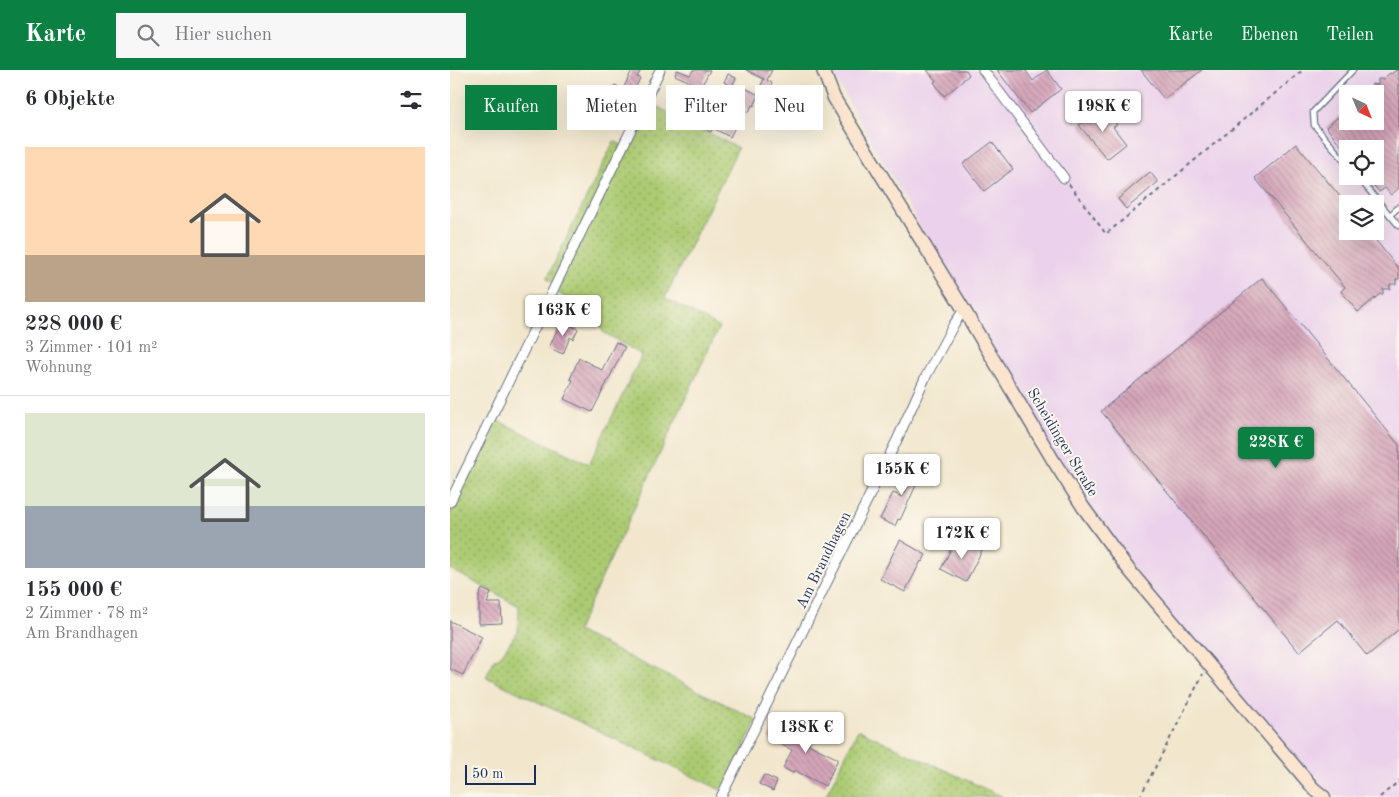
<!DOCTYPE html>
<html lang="de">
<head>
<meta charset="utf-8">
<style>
  :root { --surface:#fff; --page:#f7f7f7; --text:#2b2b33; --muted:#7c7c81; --line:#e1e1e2; --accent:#0b8043 }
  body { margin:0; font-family:"Old Standard TT",serif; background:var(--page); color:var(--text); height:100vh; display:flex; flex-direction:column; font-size:19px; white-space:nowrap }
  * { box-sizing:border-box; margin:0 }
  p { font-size:16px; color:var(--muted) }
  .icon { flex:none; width:28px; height:28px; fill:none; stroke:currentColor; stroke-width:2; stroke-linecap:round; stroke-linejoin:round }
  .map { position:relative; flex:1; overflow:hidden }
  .sheet { display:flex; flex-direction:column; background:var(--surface); width:450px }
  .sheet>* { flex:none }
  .banner { position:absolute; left:15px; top:15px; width:475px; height:45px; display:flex; gap:10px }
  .needle { width:32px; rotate:137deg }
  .buttons { position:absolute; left:889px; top:15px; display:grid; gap:10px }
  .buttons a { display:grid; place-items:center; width:45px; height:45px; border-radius:0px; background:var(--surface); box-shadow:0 5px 20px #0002; font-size:25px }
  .scale { position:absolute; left:15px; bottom:12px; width:71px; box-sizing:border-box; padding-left:5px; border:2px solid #1b2f5e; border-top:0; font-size:14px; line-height:18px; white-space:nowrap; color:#1b2f5e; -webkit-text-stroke:4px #fbf7ec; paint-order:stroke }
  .price { position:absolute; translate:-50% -42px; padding:0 11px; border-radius:5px; background:#fff; color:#222; font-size:16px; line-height:32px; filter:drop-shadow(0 1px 2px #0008) }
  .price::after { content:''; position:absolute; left:50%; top:30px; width:15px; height:11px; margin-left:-8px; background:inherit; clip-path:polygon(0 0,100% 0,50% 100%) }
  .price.on { background:var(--accent); color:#fff }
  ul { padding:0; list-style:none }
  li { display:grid; align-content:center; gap:10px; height:265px; padding:0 25px }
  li+li { border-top:1px solid var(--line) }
  li span { display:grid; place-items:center; height:155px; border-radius:0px; color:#555 }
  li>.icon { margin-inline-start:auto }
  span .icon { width:90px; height:90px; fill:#fffc; stroke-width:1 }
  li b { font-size:21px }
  h2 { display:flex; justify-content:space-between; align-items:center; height:60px; padding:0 25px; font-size:21px }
  .tag { padding:0 18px; border-radius:0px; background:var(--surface); box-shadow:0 5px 20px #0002; font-size:18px; line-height:45px }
  .tag.on { background:var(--accent); color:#fff }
  header { display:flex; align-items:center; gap:30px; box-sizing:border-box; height:70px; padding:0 25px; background:var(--accent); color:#fff }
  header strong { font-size:24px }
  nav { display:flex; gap:28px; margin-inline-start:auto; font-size:18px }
  .search { width:350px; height:45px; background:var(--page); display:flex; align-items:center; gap:12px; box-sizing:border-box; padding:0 18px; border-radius:0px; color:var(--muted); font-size:19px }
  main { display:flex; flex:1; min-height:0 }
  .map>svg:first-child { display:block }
  .built { fill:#ebd1eb; fill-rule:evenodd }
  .grass { fill:url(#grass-dots); stroke:#637c68 }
  .building { fill:url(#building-back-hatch) }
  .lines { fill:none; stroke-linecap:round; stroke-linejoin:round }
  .service-casing { stroke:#666f85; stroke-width:7 }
  .minor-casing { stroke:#666f85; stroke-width:11 }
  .secondary-casing { stroke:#666f85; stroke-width:15 }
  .path { stroke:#666f85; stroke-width:2; stroke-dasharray:4 4; stroke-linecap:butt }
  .service { stroke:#fff; stroke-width:4.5 }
  .minor { stroke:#fff; stroke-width:9 }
  .secondary { stroke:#fbe5cf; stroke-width:12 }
  .labels { text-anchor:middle; stroke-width:4; stroke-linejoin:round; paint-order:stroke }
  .street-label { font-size:15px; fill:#1b2f5e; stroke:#fbf7ec }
</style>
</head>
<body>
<header>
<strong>Karte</strong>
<div class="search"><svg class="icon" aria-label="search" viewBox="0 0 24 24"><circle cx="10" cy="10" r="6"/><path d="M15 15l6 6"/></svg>Hier suchen</div>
<nav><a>Karte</a><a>Ebenen</a><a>Teilen</a></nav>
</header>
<main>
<section class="sheet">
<h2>6 Objekte<svg class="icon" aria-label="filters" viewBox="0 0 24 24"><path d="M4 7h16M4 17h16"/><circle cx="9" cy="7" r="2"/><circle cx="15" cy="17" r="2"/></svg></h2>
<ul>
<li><span style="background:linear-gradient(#ffd9b3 70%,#b9a48a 0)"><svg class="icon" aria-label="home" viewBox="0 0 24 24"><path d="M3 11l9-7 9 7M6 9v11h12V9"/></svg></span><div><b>228 000 €</b><p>3 Zimmer · 101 m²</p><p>Wohnung</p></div></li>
<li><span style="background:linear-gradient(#dfe7d0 60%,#9aa5b1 0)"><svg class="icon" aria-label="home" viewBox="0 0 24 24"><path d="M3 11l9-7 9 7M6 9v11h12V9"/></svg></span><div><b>155 000 €</b><p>2 Zimmer · 78 m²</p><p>Am Brandhagen</p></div></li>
</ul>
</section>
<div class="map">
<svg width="949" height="727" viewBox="0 0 949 727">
  <defs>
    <pattern id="grass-dots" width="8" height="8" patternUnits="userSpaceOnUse" patternTransform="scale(1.25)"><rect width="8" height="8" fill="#abca71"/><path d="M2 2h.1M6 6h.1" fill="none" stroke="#8aa460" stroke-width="1.8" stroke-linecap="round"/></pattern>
    <pattern id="building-back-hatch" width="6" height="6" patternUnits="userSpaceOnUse" patternTransform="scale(1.25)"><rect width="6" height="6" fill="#d6a5b9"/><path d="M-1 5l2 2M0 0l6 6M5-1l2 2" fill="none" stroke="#ad879a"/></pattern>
  </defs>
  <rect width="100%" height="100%" fill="#fbf7ec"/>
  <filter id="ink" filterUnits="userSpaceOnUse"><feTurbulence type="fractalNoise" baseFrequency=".02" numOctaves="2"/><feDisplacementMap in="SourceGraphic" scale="10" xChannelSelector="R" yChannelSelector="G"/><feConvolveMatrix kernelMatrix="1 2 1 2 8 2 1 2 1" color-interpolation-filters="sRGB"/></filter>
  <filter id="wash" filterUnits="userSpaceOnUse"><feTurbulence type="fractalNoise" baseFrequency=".0096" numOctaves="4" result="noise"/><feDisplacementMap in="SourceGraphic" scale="20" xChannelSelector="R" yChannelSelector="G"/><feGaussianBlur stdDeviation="1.12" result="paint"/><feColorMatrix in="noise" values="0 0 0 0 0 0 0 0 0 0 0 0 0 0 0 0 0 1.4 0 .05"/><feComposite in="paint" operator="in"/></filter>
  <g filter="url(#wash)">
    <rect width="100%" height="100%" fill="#f2e7cd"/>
    <path class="built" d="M381,0H949V727H874L719,545L603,390ZM898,24H925V51H898ZM898,79H925V106H898ZM898,134H925V161H898Z"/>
    <g class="grass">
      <path d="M202,34L288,78L215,228L269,257L127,561L307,650L273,721L36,607L44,589L49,588L68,561L69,536L0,499V434L42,348L139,394L192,285L153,262L148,251L141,241L104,221Z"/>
      <path d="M164,71L172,75L104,214L97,208Z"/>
      <path d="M408,660H409L553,727H375Z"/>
    </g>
    <g id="blocks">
      <g class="building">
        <path d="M182,0H191L187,7L190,8L182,26L183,27L181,31H183L171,57L161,52L164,47L145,38L150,28L156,31L165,15L173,19Z"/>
        <path d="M227,0L240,5L243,0H260L253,13L260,17L254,31L262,35L259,42L286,55L280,67L263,58L261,62L238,51L241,45L217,33L223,22L237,28L244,14L225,5Z"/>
        <path d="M296,0H322L317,10L322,13L316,26L308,22L314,9Z"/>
        <path d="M477,0H516L519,5L513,10V11L494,26L484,12L486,11Z"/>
        <path d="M547,0H575L583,11L597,0L611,19L580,43Z"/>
        <path d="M691,0H752L714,29Z"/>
        <path d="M946,0H949V118L941,125L935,118L929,122L916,106H925V79H894L876,57L898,39V51H925V24H921L922,14L928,15V9H933L940,3L941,4Z"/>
        <path d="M278,4L286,8L282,16L274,12Z"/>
        <path d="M295,18L309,25L304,36L302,35L299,42L286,35Z"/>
        <path d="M653,37L667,55L663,57L676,74L657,89L629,55Z"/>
        <path d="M542,72L563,99L534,121L513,94Z"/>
        <path d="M846,74L898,136V161H918L949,199V209H946V214H940V219H933V224H930L908,242L891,221L895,217L805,108Z"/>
        <path d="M700,102L708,112L676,139L668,129Z"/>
        <path d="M812,208L949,375V559L917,586L888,550L849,582L651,341Z"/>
        <path d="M111,251L128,259L123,269L120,267L113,284L99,278Z"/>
        <path d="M166,272L175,277L142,342L114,329L123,310L120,309L129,288L152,300Z"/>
        <path d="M461,391L474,398L450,450L448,449L445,456L430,449L443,423L452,427L460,410L456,408L459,402L456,401Z"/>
        <path d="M507,467L532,480L516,512L491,499Z"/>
        <path d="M450,470L476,485L472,492L471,491L455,522L430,509Z"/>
        <path d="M32,519L41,523L37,533H51L52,553L29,554V526Z"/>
        <path d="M0,551L32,567L13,605L0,599Z"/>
        <path d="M357,649L368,655L358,674L388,689L375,716L344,700L343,703L333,698L342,680L319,669L325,657L347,668Z"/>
        <path d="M314,705L327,711L323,721L309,714Z"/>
      </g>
    </g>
  </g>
  <g filter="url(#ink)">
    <use href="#blocks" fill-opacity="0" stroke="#666f85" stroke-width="1"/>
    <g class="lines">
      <g class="service-casing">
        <g id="service">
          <path d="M898,95L864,55L863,42L903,0"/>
          <path d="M907,106L949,156"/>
          <path d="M940,145L949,137"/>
        </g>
      </g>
      <g class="minor-casing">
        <g id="minor">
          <path d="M533,0L614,108"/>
          <path d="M0,432L210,0"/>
          <path d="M271,727L447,370L475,308L504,254L514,240"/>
        </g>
      </g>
      <g class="secondary-casing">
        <path id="secondary" d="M373,0L384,28L514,240L603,390L633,437L679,500L864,719L874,727"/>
      </g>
      <g class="path">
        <path d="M619,114L656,164L853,0"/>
        <path d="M690,727L753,604"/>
        <path d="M930,727L949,711"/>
      </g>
      <use href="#service" class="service"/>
      <use href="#minor" class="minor"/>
      <use href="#secondary" class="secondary"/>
    </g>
  </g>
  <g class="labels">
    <g class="street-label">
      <text transform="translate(613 372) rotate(59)" y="5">Scheidinger Straße</text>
      <text transform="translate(373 490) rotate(-64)" y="5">Am Brandhagen</text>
    </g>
  </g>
</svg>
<div class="buttons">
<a><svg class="needle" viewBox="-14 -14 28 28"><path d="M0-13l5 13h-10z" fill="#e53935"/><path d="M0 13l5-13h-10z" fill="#7c7c81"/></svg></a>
<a><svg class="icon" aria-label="locate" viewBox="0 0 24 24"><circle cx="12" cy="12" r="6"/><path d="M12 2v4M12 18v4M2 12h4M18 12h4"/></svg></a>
<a><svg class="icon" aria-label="layers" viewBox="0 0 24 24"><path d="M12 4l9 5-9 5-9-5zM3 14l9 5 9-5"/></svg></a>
</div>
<div class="scale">50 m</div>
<b class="price" style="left:653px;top:63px">198K €</b>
<b class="price" style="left:113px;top:267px">163K €</b>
<b class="price on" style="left:826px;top:399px">228K €</b>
<b class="price" style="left:452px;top:426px">155K €</b>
<b class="price" style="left:512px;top:490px">172K €</b>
<b class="price" style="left:356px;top:684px">138K €</b>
<div class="banner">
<a class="tag on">Kaufen</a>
<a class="tag">Mieten</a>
<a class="tag">Filter</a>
<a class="tag">Neu</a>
</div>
</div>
</main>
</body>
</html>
